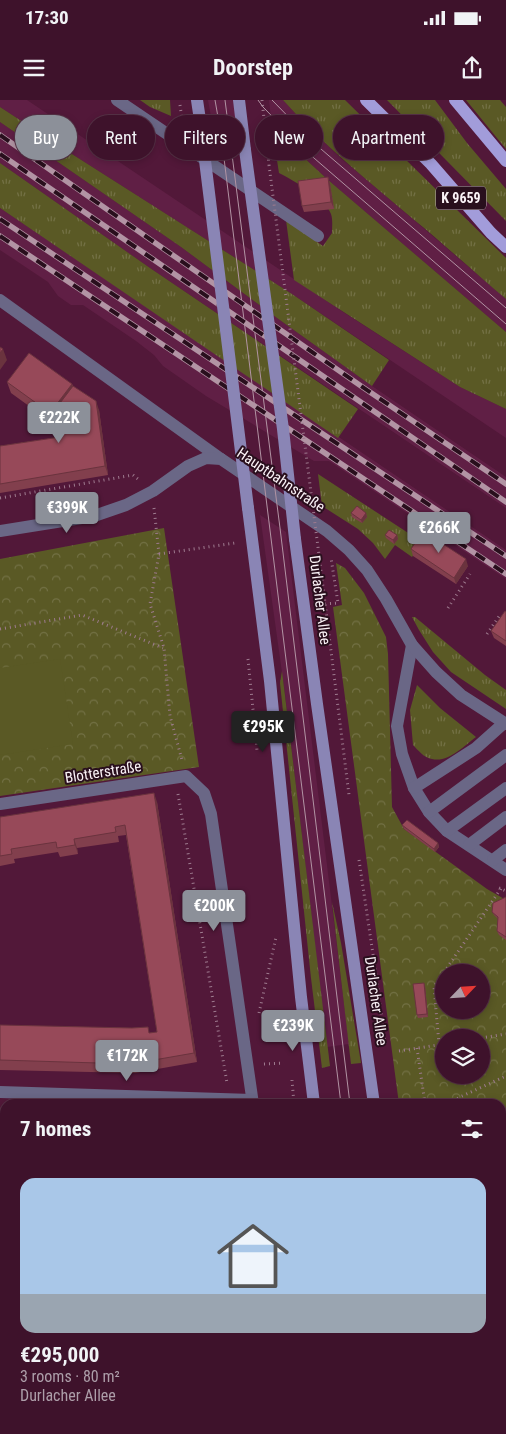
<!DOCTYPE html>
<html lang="en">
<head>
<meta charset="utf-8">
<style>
  :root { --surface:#3e122b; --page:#451b33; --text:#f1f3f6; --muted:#ad9ea9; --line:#573247; --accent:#8c9099 }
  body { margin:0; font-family:"Roboto Condensed",sans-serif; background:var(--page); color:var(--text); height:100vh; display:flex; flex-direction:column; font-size:19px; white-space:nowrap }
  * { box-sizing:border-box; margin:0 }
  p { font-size:16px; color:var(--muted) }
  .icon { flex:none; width:28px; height:28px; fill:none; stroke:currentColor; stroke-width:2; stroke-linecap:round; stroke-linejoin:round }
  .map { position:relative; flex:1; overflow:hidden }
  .side { position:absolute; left:0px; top:999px; width:506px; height:336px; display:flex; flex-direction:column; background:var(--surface); border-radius:15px 15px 0 0; box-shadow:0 2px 8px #0003,0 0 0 1px var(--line) }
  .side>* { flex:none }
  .top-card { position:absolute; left:15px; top:15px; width:476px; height:45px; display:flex; gap:10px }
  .needle { width:32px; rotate:65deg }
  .fabs { position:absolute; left:435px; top:864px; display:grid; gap:10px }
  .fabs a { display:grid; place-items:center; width:55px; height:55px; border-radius:50%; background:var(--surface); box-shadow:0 2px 8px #0003,0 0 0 1px var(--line); font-size:25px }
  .price { position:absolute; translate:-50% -42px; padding:0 11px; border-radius:5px; background:var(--accent); color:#fff; font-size:16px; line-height:32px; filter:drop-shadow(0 1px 2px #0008) }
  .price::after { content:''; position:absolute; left:50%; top:30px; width:15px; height:11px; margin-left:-8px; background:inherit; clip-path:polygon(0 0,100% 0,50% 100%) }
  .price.current { background:#222; color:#fff }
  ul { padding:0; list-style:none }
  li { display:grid; align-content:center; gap:10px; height:265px; padding:0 20px }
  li+li { border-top:1px solid var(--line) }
  li span { display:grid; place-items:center; height:155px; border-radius:15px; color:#555 }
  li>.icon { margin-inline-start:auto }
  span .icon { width:90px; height:90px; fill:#fffc; stroke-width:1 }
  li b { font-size:21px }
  h2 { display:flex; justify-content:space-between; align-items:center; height:60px; padding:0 20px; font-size:21px }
  .chip { padding:0 18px; border-radius:22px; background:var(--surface); box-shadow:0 2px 8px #0003,0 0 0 1px var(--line); font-size:18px; line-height:45px }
  .chip.current { background:var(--accent); color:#fff }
  .status { display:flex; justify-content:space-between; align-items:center; height:35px; padding:0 25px; background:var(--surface); direction:ltr }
  .status svg { height:14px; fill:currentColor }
  header { display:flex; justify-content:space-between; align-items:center; height:65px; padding:0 20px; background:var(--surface); font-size:22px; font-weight:700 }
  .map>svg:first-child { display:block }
  .built { fill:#601f45 }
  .grass { fill:url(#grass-tufts) }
  .park { fill:url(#park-crowns); fill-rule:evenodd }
  .garden { fill:#5a5925 }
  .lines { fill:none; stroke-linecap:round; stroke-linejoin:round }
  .path { stroke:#9e7b8f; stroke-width:3; stroke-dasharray:1 4; stroke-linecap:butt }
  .service { stroke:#6a6786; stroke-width:12 }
  .minor { stroke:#6a6786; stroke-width:12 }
  .tertiary { stroke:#6a6786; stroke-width:12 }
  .secondary { stroke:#8a85b5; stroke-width:12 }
  .primary { stroke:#a29cda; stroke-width:12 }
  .tram { stroke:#b294a4; stroke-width:1 }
  .rail-casing { stroke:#b294a4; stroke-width:5.5 }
  .rail { stroke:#290f1d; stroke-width:4; stroke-dasharray:11; stroke-linecap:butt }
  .path-bridge { stroke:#9e7b8f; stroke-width:3; stroke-dasharray:1 4; stroke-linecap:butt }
  .secondary-bridge { stroke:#8a85b5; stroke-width:12 }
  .wall { fill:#823f4d }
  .shaded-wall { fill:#6a333e }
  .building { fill:#974959; stroke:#6a333e }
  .labels { text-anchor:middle; stroke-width:4; stroke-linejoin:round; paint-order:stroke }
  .shield { fill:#290f1d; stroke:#bbaeb5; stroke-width:1 }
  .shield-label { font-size:14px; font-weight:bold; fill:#faf2f6 }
  .street-label { font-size:15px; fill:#faf2f6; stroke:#290f1d }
</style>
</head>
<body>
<div class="status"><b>17:30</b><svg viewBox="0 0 49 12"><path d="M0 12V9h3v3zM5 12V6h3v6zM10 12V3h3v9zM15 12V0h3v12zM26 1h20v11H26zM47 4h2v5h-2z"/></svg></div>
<header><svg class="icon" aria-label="menu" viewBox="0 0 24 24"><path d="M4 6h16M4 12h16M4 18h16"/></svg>Doorstep<svg class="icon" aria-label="share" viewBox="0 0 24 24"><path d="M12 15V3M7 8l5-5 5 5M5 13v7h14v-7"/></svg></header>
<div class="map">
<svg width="506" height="1334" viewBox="0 0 506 1334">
  <defs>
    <pattern id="grass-tufts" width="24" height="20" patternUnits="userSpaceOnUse" patternTransform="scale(1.25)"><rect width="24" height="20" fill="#5a5925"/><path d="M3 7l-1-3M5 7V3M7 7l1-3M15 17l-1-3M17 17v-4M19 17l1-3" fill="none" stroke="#737145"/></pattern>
    <pattern id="park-crowns" width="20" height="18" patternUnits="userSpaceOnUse" patternTransform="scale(1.25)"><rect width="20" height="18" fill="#5a5925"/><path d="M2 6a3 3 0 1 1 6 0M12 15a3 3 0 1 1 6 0" fill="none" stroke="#737145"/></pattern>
  </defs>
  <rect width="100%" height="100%" fill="#521839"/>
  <g class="built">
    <path d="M0,0H27L343,212L460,287L506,309V338L292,194L75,56L0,7Z"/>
    <path d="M208,0H233L240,46L213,28Z"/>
    <path d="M269,0H283L306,25L343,60L415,121L506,199V232L327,79L272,28Z"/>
    <path d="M0,22L181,147L277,218L372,286L506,377V408L150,168L0,63Z"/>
    <path d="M0,108L506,450V479L329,361H314L206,296L163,266L154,255L136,241L83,205H71L58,196L48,182L0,150Z"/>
    <path d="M260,415L286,432L349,944L327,947L285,594Z"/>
  </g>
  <g class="grass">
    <path d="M140,0H170L171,16L150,7Z"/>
    <path d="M283,0H345L506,158V199C475,173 445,145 413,119C368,81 322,44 283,0Z"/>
    <path d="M387,0H435L467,43L506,89V121Z"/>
    <path d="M466,0H500L506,7V49Z"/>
    <path d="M0,7L75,56L292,194L389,260L372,286L277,218L181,147L0,22Z"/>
    <path d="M272,28L327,79L506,232V309L460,287L294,180L286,120L323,146L332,133C332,127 333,120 331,114C325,97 294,81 279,73Z"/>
    <path d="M0,63L150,168L358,309L338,338L0,108Z"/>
    <path d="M318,374L422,442L412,457L395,445L385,459L373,443L358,429L322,406Z"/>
    <path d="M412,517H415L485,575L506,590V609L451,572L433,552L419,530Z"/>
    <path d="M282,571L330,966L322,968L311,878L280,583Z"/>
    <path d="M417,585L440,608L476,637C464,646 448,663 432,659C424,658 418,650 413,645L410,610Z"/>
    <path d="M332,802L341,843L361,963L351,964Z"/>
  </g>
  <g class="park">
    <path d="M164,428L199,667L0,696V459Z"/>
    <path d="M336,463L345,468L364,493L386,537L388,554L392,707L404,729L487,789L506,800V1155L501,1169V1004H399L333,507L342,505ZM444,872H481V910H444ZM444,938H481V975H444Z"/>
  </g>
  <path class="garden" d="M60,559L73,644L0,655V568Z"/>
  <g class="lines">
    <g class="path">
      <path d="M262,0L269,65"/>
      <path d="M0,398L133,375L138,379"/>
      <path d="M154,408L159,454L150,504L164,548L170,616L182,660"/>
      <path d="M159,454L235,443"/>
      <path d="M319,455L349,695"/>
      <path d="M325,504L338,503L331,458"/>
      <path d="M448,508L470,474"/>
      <path d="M0,529L82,515L163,548"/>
      <path d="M487,534L500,515"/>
      <path d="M248,559L257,650"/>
      <path d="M178,694L227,983"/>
      <path d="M359,760L378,888L385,945"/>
      <path d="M499,788L506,791"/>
      <path d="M259,913L276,837"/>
      <path d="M481,938L506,934"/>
      <path d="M439,944L434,887L502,787"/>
      <path d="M417,948L425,1004"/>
      <path d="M399,951L444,944"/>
      <path d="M264,964L284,963"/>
      <path d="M292,980L294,1004"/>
      <path d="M449,1004L460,997L506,976"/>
      <path d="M501,1126L506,1112"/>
      <path d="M107,1330L140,1334"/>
    </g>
    <g class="service">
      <path d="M117,0L318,136"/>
      <path d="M412,545L397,626L402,654L414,688L429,712L447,731L506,770"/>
      <path d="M414,688L476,648L504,623"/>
      <path d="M429,712L506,655"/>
      <path d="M447,731L506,688"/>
      <path d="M469,745L506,717"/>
      <path d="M493,760L506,750"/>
      <path d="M470,1334L471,1330"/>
    </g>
    <g class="minor">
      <path d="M0,200L221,359"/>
      <path d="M0,704L186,676L204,693L211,714L253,1004"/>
      <path d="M0,992L252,1000"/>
      <path d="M501,1211L506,1206"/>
      <path d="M291,1334L293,1330"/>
    </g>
    <path class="tertiary" d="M0,431L94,416L126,405L153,391L188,366L206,358L221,359L327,431L349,450L367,470L386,499L412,545L436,572L461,595L506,624"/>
    <g class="secondary">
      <path d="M197,0L200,20"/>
      <path d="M239,0L245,50"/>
      <path d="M248,408L270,581L301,897L314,1004"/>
      <path d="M295,439L317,604L374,1004"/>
      <path d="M9,1330L40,1334"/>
      <path d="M354,1330V1334"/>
      <path d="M411,1330L412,1334"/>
    </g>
    <g class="primary">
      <path d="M366,0L431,64L491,133L506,147"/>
      <path d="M455,0L506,61"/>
    </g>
    <g class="tram">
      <path d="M215,0L221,34L341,1004"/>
      <path d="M225,0L280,428L350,1004"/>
      <path d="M258,0L263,7L307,52L506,224"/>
      <path d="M272,0L314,43L506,208"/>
      <path d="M375,1334V1330"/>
      <path d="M388,1334V1330"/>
    </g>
    <g class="rail-casing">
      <g id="rail">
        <path d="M0,35L361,286L506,384"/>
        <path d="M0,54L506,402"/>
        <path d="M0,119L506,456"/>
        <path d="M0,136L506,474"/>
      </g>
    </g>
    <use href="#rail" class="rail"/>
    <g class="path-bridge">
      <path d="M180,5L182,19"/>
      <path d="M269,65L319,455"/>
    </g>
    <g class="secondary-bridge">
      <path d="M200,20L248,408"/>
      <path d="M245,50L283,329L295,439"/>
    </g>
  </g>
  <g class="wall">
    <path d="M328,77L330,84L334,109L304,112L302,106Z"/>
    <path d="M7,282L72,284L73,286L99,310L108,375L0,393V346L60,337L58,327L11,293Z"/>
    <path d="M351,413H366L367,417L362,423L352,417Z"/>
    <path d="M385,435H397L398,439L394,444L386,438Z"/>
    <path d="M411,449L468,466L456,484L413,456Z"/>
    <path d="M506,512V546L494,538L491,531Z"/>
    <path d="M157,702L197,962L135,973L0,970V925L150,933L157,932L126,735L118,736L119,742L77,748L78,754L60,757L58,752L14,759L15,763L0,766V717Z"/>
    <path d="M402,725L438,743L439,747L435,752L404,729Z"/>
    <path d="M506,797V840L499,835L497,831L498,819L494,815L492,812Z"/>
    <path d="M425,886L428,917L418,918L417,915Z"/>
    <path d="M5,1006V1052H0V1008L5,1009Z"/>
    <rect x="0" y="1077" width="5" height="25"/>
    <path d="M5,1152V1166H3L1,1163Z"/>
    <path d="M0,1264H5V1314L0,1313Z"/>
    <path d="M141,1330H260V1334H176Z"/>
  </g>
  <g class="shaded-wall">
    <path d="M328,77L330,84L334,109L331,102Z"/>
    <path d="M3,249L7,260L0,270V253Z"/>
    <path d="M72,284L76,295L57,319L51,315L54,324L50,313Z"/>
    <path d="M96,301L99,310L108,375L105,366Z"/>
    <path d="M366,413L367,417L362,423L361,420Z"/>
    <path d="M397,435L398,439L394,444L393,440Z"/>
    <path d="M466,459L468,466L456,484L454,478Z"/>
    <path d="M154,693L157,702L197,962L194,953Z"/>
    <path d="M74,739L77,748L78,754L75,745Z"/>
    <path d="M438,743L439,747L435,752L434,749Z"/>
    <path d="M424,883L425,886L428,917L427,914Z"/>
    <path d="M256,1330H260V1334H252Z"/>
  </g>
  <g class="building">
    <path d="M328,77L331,102L302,106L298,81Z"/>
    <path d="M0,247L3,249L0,253Z"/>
    <path d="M29,253L72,284L50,313L7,282Z"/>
    <path d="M73,286L96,301L105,366L0,384V346L60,337L57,319L51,315Z"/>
    <path d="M357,406L366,413L361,420L351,413Z"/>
    <path d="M389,430L397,435L393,440L385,435Z"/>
    <path d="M423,431L466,459L454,478L411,449Z"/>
    <path d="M505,511L506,512V541L491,531Z"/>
    <path d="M154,693L194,953L131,964L0,960V925L132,928L148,927L149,933L157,932L125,725L115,727L116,732L74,739L75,745L57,748L56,742L11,749L12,754L0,756V717Z"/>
    <path d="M407,720L438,743L434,749L402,725Z"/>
    <path d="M506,797V837L497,831L498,817L492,812L493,803Z"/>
    <path d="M424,883L427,914L417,915L413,884Z"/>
    <path d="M0,1008L5,1009V1043H0Z"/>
    <rect x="0" y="1077" width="5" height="18"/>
    <path d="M2,1152H5V1163H1Z"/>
    <path d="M0,1264H5V1305L0,1304Z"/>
    <path d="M217,1330H256L252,1334Z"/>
  </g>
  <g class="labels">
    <rect class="shield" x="436" y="86.5" width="50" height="23" rx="4"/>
    <g class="shield-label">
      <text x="461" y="103">K 9659</text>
    </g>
    <g class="street-label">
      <text transform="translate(281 380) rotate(34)" y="5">Hauptbahnstraße</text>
      <text transform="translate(320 500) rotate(83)" y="5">Durlacher Allee</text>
      <text transform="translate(103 672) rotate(-9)" y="5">Blotterstraße</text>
      <text transform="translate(376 901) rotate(82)" y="5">Durlacher Allee</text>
    </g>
  </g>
</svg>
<div class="fabs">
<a><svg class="needle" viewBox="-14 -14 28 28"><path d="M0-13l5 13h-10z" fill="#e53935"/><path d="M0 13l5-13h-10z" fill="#ad9ea9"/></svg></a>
<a><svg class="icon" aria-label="layers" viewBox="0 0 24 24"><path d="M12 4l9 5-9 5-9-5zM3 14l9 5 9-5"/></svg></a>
</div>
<b class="price" style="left:59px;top:344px">€222K</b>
<b class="price" style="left:67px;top:434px">€399K</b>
<b class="price" style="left:439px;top:454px">€266K</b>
<b class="price current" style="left:263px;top:653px">€295K</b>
<b class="price" style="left:214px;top:832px">€200K</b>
<b class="price" style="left:293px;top:952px">€239K</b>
<b class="price" style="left:127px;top:982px">€172K</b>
<div class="top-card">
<a class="chip current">Buy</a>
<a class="chip">Rent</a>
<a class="chip">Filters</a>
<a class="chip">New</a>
<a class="chip">Apartment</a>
</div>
<section class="side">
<h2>7 homes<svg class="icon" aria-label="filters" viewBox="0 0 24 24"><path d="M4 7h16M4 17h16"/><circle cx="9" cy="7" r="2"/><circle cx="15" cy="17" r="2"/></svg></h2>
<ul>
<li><span style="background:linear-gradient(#a9c7e8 75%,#9aa5b1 0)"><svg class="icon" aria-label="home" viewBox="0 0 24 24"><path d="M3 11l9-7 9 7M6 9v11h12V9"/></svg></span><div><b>€295,000</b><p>3 rooms · 80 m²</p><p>Durlacher Allee</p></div></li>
</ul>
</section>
</div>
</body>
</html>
